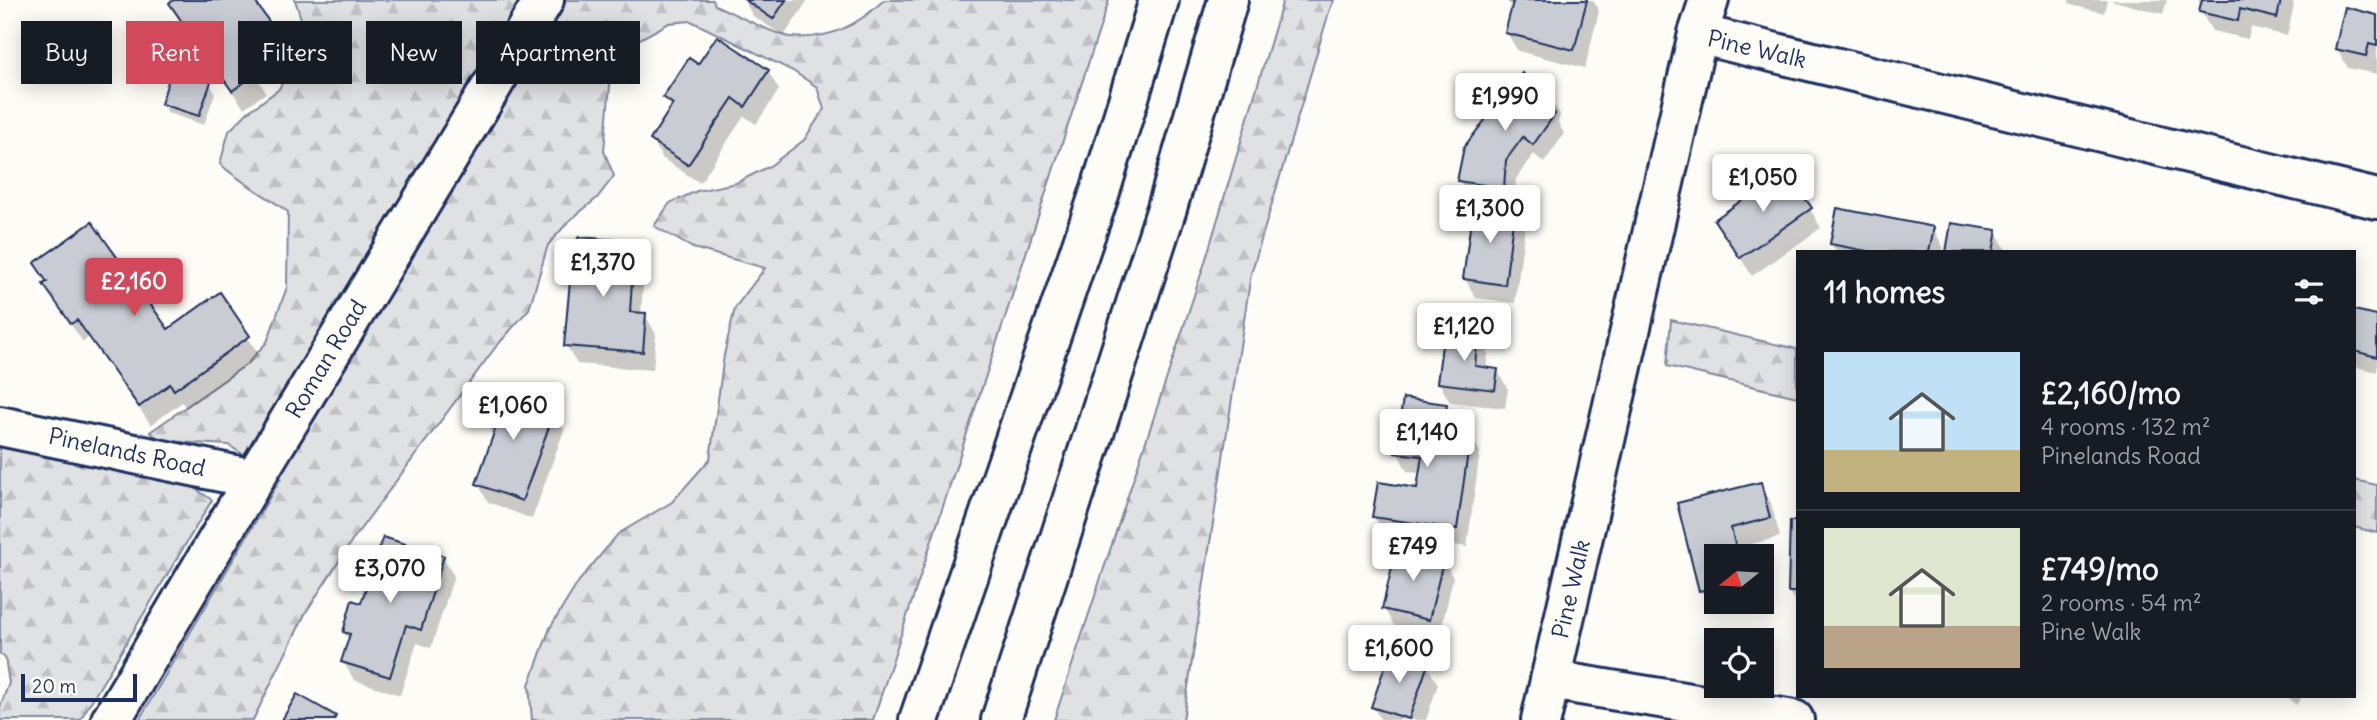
<!DOCTYPE html>
<html lang="en">
<head>
<meta charset="utf-8">
<style>
  :root { --surface:#171b24; --page:#242831; --text:#f1f3f6; --muted:#9ea1a6; --line:#363941; --accent:#d1495b }
  body { margin:0; font-family:Delius,sans-serif; background:var(--page); color:var(--text); height:100vh; display:flex; flex-direction:column; font-size:26px; white-space:nowrap }
  * { box-sizing:border-box; margin:0 }
  p { font-size:23px; color:var(--muted) }
  .icon { flex:none; width:38px; height:38px; fill:none; stroke:currentColor; stroke-width:2; stroke-linecap:round; stroke-linejoin:round }
  .map { position:relative; flex:1; overflow:hidden }
  .drawer { position:absolute; left:1796px; top:250px; width:560px; height:448px; display:flex; flex-direction:column; background:var(--surface); border-radius:0px; box-shadow:0 4px 18px #0003 }
  .drawer>* { flex:none }
  .top-card { position:absolute; left:21px; top:21px; width:665px; height:63px; display:flex; gap:14px }
  .needle { width:46px; rotate:252deg }
  .tools { position:absolute; left:1704px; top:544px; display:grid; gap:14px }
  .tools a { display:grid; place-items:center; width:70px; height:70px; border-radius:0px; background:var(--surface); box-shadow:0 4px 18px #0003; font-size:35px }
  .scale { position:absolute; left:21px; bottom:18px; width:116px; box-sizing:border-box; padding-left:7px; border:4px solid #1b2f5e; border-top:0; font-size:19px; line-height:24px; white-space:nowrap; color:#1b2f5e; -webkit-text-stroke:5px #fdfcf7; paint-order:stroke }
  .price { position:absolute; translate:-50% -60px; padding:0 16px; border-radius:7px; background:#fff; color:#222; font-size:23px; line-height:46px; filter:drop-shadow(0 2px 4px #0008) }
  .price::after { content:''; position:absolute; left:50%; top:42px; width:21px; height:16px; margin-left:-10px; background:inherit; clip-path:polygon(0 0,100% 0,50% 100%) }
  .price.selected { background:var(--accent); color:#fff }
  ul { padding:0; list-style:none }
  li { display:flex; align-items:center; gap:21px; height:175px; padding:0 28px }
  li+li { border-top:2px solid var(--line) }
  li span { display:grid; place-items:center; flex:none; width:196px; height:140px; border-radius:0px; color:#555 }
  li>.icon { margin-inline-start:auto }
  span .icon { width:84px; height:84px; fill:#fffc; stroke-width:1 }
  li b { font-size:30px }
  h2 { display:flex; justify-content:space-between; align-items:center; height:84px; padding:0 28px; font-size:30px }
  .chip { padding:0 24px; border-radius:0px; background:var(--surface); box-shadow:0 4px 18px #0003; font-size:24px; line-height:63px }
  .chip.selected { background:var(--accent); color:#fff }
  .map>svg:first-child { display:block }
  .forest { fill:url(#forest-firs); stroke:#7e88a0; stroke-width:2 }
  .shadow { fill:#0003 }
  .building { fill:#c9ccd3; stroke:#1b2f5e; stroke-width:2 }
  .lines { fill:none; stroke-linecap:round; stroke-linejoin:round }
  .minor-casing { stroke:#1b2f5e; stroke-width:44 }
  .highway-casing { stroke:#1b2f5e; stroke-width:44 }
  .minor { stroke:#fdfcf7; stroke-width:38 }
  .highway { stroke:#fdfcf7; stroke-width:38 }
  .labels { text-anchor:middle; stroke-width:7; stroke-linejoin:round; paint-order:stroke }
  .street-label { font-size:23px; fill:#1b2f5e; stroke:#fdfcf7 }
</style>
</head>
<body>
<div class="map">
<svg width="2377" height="720" viewBox="0 0 2377 720">
  <defs>
    <pattern id="forest-firs" width="22" height="20" patternUnits="userSpaceOnUse" patternTransform="scale(1.75)"><rect width="22" height="20" fill="#e0e1e3"/><path d="M5 1l3.5 6h-7zM16 11l3.5 6h-7z" fill="#c0c1c5"/></pattern>
  </defs>
  <rect width="100%" height="100%" fill="#fdfcf7"/>
  <filter id="ink" filterUnits="userSpaceOnUse"><feTurbulence type="fractalNoise" baseFrequency=".0143" numOctaves="2"/><feDisplacementMap in="SourceGraphic" scale="14" xChannelSelector="R" yChannelSelector="G"/><feConvolveMatrix kernelMatrix="1 2 1 2 8 2 1 2 1" color-interpolation-filters="sRGB"/></filter>
  <g filter="url(#ink)">
    <g class="forest">
      <path d="M295,0H713L715,5C731,12 776,36 791,37C829,40 857,26 884,0H1109L873,720H532L529,685L550,628L579,581L618,534L672,502L710,459L724,355L735,308L765,268L693,248L654,226L670,203L697,191L736,183L770,166L804,140L824,109L817,87L793,71L691,21L669,23L638,40L611,74L604,151L614,176L597,198L568,222L548,245L529,309L495,348L356,535L306,612L253,720H139L281,478L228,445L162,441L150,432L247,364L267,342L287,287L288,212C266,195 241,183 220,164L229,131L248,112L278,90L297,60L305,31Z"/>
      <path d="M1283,0H1334L1329,12L1251,274L1183,720H1054L1205,262Z"/>
      <path d="M1671,320L1797,349V397L1667,366Z"/>
      <path d="M0,447L180,478L212,500L80,720H0V707L9,683L5,657L0,654Z"/>
      <path d="M2354,480L2377,485V533L2354,527Z"/>
    </g>
    <g class="shadow">
      <path d="M177,0H251L290,58L259,80L266,93L244,108L211,62L199,70L178,37L188,30Z"/>
      <path d="M744,0H808L784,36L753,16Z"/>
      <path d="M1507,0H1593L1599,11L1585,68L1518,51L1507,33L1513,10Z"/>
      <path d="M2068,0H2107L2104,13L2071,5Z"/>
      <path d="M2110,0H2167L2163,14Z"/>
      <path d="M2198,0H2292L2294,5L2287,36L2251,27L2248,39L2212,31L2201,12L2202,7Z"/>
      <path d="M2377,17V74L2348,68L2337,49Z"/>
      <path d="M699,67L768,71L779,90L756,124L744,116L700,183L662,158L652,140L672,109L665,97Z"/>
      <path d="M209,83L215,93L204,125L168,113L163,103Z"/>
      <path d="M1549,96L1560,115L1558,122L1564,134L1544,163L1534,154L1516,179L1514,206L1525,226L1515,303L1476,298L1465,279L1486,225L1489,202L1470,199L1459,180Z"/>
      <path d="M1810,209L1821,228L1752,276L1716,220Z"/>
      <path d="M1933,228L1943,247V252H1837L1832,244Z"/>
      <path d="M1996,232L2007,252H1948Z"/>
      <path d="M617,242L623,253H633L644,272L641,315H645L656,334L653,370L577,364L566,345Z"/>
      <path d="M36,264L168,332L220,295L260,356L186,408L182,402L151,425L89,337L83,342L56,303Z"/>
      <path d="M2354,311L2377,317V372L2357,367L2354,362Z"/>
      <path d="M1477,335L1488,354L1486,369L1497,370L1508,389L1505,408L1450,402L1439,383Z"/>
      <path d="M1446,405L1457,424L1456,431L1470,433L1480,452L1467,547L1385,535L1374,517L1418,490L1421,473L1407,471L1397,452Z"/>
      <path d="M554,411L564,430L532,519L488,502L478,484L494,437L483,418Z"/>
      <path d="M1761,484L1771,503L1780,537L1740,547L1743,556H1717V602H1741L1712,609L1701,591L1679,504Z"/>
      <path d="M1791,522L1797,523V605L1789,592Z"/>
      <path d="M443,558L454,576L431,648L417,643L400,695L354,680L343,661L350,641L344,632L363,605Z"/>
      <path d="M1443,559L1453,578L1439,638L1395,627L1384,609Z"/>
      <path d="M1427,666L1438,684L1426,720H1381L1373,707Z"/>
      <path d="M2285,696H2303L2296,705Z"/>
    </g>
    <g class="building">
      <path d="M174,0H254L281,39L249,61L257,73L232,91L199,44L187,52L176,36L187,29L169,3Z"/>
      <path d="M745,0H786L773,19Z"/>
      <path d="M1507,0H1587L1574,50L1505,33L1513,2Z"/>
      <path d="M2202,0H2281L2277,18L2240,9L2238,21L2199,12Z"/>
      <path d="M2345,7L2377,15V46L2369,44L2366,56L2335,49Z"/>
      <path d="M717,36L769,70L745,107L733,98L688,165L650,140L673,104L663,97L689,58L698,64Z"/>
      <path d="M172,69L211,82L199,116L161,104Z"/>
      <path d="M1522,73L1550,94L1547,105L1555,114L1533,145L1523,137L1506,160L1504,188L1457,181L1464,147Z"/>
      <path d="M1785,170L1812,208L1740,258L1714,220Z"/>
      <path d="M1487,202L1515,205L1505,285L1463,279L1471,221L1484,223Z"/>
      <path d="M1837,208L1934,227L1929,252H1872L1830,244Z"/>
      <path d="M92,222L168,329L220,292L250,336L174,390L170,384L139,407L77,320L71,324L43,284L47,282L34,263Z"/>
      <path d="M1951,223L1997,230L1993,252H1946Z"/>
      <path d="M578,237L618,240L617,250L634,252L630,312L646,313L643,352L564,346L572,259L576,260Z"/>
      <path d="M2354,310L2377,315V357L2354,351Z"/>
      <path d="M1444,330L1478,333L1475,366L1498,369L1495,390L1437,383Z"/>
      <path d="M492,387L555,410L522,501L476,484L497,424L481,418Z"/>
      <path d="M1403,398L1447,404L1444,427L1471,431L1457,529L1372,517L1378,482L1417,488L1422,456L1395,453Z"/>
      <path d="M1761,482L1770,518L1731,528L1738,556H1717V587L1699,591L1677,503Z"/>
      <path d="M1790,521H1797V592H1788Z"/>
      <path d="M383,537L444,556L421,630L406,625L390,677L341,662L350,634L343,632L352,600L361,603Z"/>
      <path d="M1397,546L1444,558L1429,620L1382,609Z"/>
      <path d="M1390,651L1428,664L1409,719L1371,707Z"/>
      <path d="M297,694L336,716L334,720H282Z"/>
    </g>
    <g class="lines">
      <g class="minor-casing">
        <g id="minor">
          <path d="M1698,34L1709,0"/>
          <path d="M0,426L254,479"/>
          <path d="M1550,680L1794,720"/>
          <path d="M111,720L254,479L544,0"/>
          <path d="M1541,720L1698,34L2377,199"/>
        </g>
      </g>
      <g class="highway-casing">
        <g id="highway">
          <path d="M919,720L1099,195L1159,0"/>
          <path d="M1001,720L1167,208L1228,0"/>
        </g>
      </g>
      <use href="#minor" class="minor"/>
      <use href="#highway" class="highway"/>
    </g>
  </g>
  <g class="labels">
    <g class="street-label">
      <text transform="translate(1757 49) rotate(13)" y="8">Pine Walk</text>
      <text transform="translate(326 359) rotate(-59)" y="8">Roman Road</text>
      <text transform="translate(127 452) rotate(12)" y="8">Pinelands Road</text>
      <text transform="translate(1571 589) rotate(-77)" y="8">Pine Walk</text>
    </g>
  </g>
</svg>
<div class="tools">
<a><svg class="needle" viewBox="-14 -14 28 28"><path d="M0-13l5 13h-10z" fill="#e53935"/><path d="M0 13l5-13h-10z" fill="#9ea1a6"/></svg></a>
<a><svg class="icon" aria-label="locate" viewBox="0 0 24 24"><circle cx="12" cy="12" r="6"/><path d="M12 2v4M12 18v4M2 12h4M18 12h4"/></svg></a>
</div>
<div class="scale">20 m</div>
<b class="price" style="left:1505px;top:133px">£1,990</b>
<b class="price" style="left:1763px;top:214px">£1,050</b>
<b class="price" style="left:1490px;top:245px">£1,300</b>
<b class="price" style="left:603px;top:299px">£1,370</b>
<b class="price selected" style="left:134px;top:318px">£2,160</b>
<b class="price" style="left:1464px;top:363px">£1,120</b>
<b class="price" style="left:513px;top:442px">£1,060</b>
<b class="price" style="left:1427px;top:469px">£1,140</b>
<b class="price" style="left:1413px;top:583px">£749</b>
<b class="price" style="left:390px;top:605px">£3,070</b>
<b class="price" style="left:1399px;top:685px">£1,600</b>
<div class="top-card">
<a class="chip">Buy</a>
<a class="chip selected">Rent</a>
<a class="chip">Filters</a>
<a class="chip">New</a>
<a class="chip">Apartment</a>
</div>
<section class="drawer">
<h2>11 homes<svg class="icon" aria-label="filters" viewBox="0 0 24 24"><path d="M4 7h16M4 17h16"/><circle cx="9" cy="7" r="2"/><circle cx="15" cy="17" r="2"/></svg></h2>
<ul>
<li><span style="background:linear-gradient(#bfe0f5 70%,#c2b280 0)"><svg class="icon" aria-label="home" viewBox="0 0 24 24"><path d="M3 11l9-7 9 7M6 9v11h12V9"/></svg></span><div><b>£2,160/mo</b><p>4 rooms · 132 m²</p><p>Pinelands Road</p></div></li>
<li><span style="background:linear-gradient(#dfe7d0 70%,#b9a48a 0)"><svg class="icon" aria-label="home" viewBox="0 0 24 24"><path d="M3 11l9-7 9 7M6 9v11h12V9"/></svg></span><div><b>£749/mo</b><p>2 rooms · 54 m²</p><p>Pine Walk</p></div></li>
</ul>
</section>
</div>
</body>
</html>
